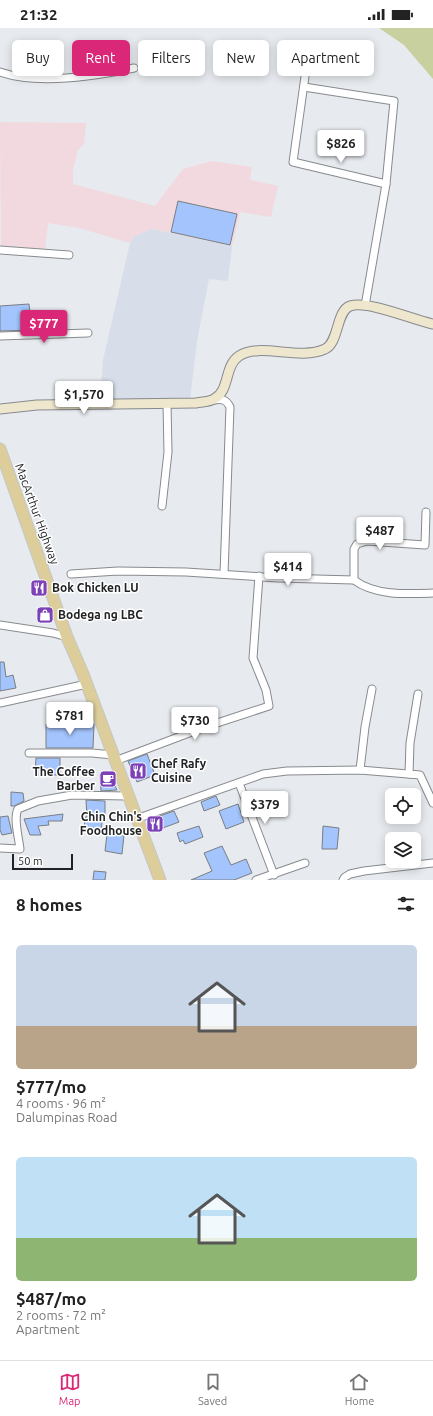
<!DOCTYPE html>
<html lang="en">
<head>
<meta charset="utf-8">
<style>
  :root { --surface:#fff; --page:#f6f6f6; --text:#222; --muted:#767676; --line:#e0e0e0; --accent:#db2777 }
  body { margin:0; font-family:Ubuntu,sans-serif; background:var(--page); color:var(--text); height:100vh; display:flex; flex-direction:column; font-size:15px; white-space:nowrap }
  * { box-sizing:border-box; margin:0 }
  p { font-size:13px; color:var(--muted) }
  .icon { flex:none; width:22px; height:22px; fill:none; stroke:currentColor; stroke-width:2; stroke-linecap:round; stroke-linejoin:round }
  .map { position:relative; height:852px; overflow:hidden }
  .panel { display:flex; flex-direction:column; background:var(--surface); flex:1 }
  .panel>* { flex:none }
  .top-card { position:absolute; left:12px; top:12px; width:409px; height:36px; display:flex; gap:8px }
  .buttons { position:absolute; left:385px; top:760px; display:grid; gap:8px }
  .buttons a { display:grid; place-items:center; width:36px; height:36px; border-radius:6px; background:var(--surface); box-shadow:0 2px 10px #0003; font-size:20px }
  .scale { position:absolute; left:12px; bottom:10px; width:61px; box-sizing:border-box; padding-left:4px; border:2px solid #212224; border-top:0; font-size:11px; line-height:14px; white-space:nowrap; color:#212224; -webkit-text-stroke:3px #fff; paint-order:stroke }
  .price { position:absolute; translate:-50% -34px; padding:0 9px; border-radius:4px; background:#fff; color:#222; font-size:13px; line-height:26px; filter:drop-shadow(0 1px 2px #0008) }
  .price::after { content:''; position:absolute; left:50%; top:24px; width:12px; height:9px; margin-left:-6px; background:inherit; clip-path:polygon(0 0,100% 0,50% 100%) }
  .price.selected { background:var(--accent); color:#fff }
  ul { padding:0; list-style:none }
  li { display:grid; align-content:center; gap:8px; height:212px; padding:0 16px }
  li span { display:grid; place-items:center; height:124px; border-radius:6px; color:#555 }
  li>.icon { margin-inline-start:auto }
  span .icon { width:72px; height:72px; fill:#fffc; stroke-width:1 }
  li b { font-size:17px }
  h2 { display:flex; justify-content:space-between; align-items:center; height:48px; padding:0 16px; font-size:17px }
  .tag { padding:0 14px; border-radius:6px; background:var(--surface); box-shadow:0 2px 10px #0003; font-size:14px; line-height:36px }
  .tag.selected { background:var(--accent); color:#fff }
  .status { display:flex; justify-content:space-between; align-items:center; height:28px; padding:0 20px; background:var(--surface); direction:ltr }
  .status svg { height:11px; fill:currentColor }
  .menu { display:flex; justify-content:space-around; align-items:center; height:56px; border-top:1px solid var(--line); background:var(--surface); font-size:11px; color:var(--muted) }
  .menu a { display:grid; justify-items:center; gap:2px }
  .menu .selected { color:var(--accent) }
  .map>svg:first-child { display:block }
  .commercial { fill:#f2d8df }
  .built { fill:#d7dee9 }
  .green { fill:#c9d0a0 }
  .building { fill:#a3c4fc; stroke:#7b7e82 }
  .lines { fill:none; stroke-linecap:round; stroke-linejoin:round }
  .street-casing { stroke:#878a8e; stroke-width:9 }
  .secondary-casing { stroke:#878a8e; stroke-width:11 }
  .primary-casing { stroke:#c5c6c6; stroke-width:13 }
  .street { stroke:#fff; stroke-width:7 }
  .secondary { stroke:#eee6cd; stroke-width:9 }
  .primary { stroke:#dccd9b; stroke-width:11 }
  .labels { text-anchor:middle; stroke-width:3; stroke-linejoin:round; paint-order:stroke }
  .street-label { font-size:12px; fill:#212224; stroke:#fff }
  .poi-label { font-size:12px; font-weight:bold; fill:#212224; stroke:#fff; text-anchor:start }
</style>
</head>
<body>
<div class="status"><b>21:32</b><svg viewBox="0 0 49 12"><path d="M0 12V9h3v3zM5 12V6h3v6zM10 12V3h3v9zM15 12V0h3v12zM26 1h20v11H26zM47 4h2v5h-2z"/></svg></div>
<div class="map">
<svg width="433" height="852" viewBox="0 0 433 852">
  <rect width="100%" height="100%" fill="#e7eaee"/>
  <path class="commercial" d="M0,94L86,95L84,116L78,122L73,142V156L155,178L183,141L212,133L252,139L250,152L278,158L271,189L240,184L232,218L152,201L135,208L130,215L79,200L48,195L45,221L1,220Z"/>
  <path class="built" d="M152,201L232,218L228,253L209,251L197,313L190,372H100L103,332L130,215L135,208Z"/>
  <path class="green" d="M379,0H433V51L404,17Z"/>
  <g class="building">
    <path d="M178,173L237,186L230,217L171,204Z"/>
    <path d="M29,276L32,302L0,303V278Z"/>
    <path d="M0,634H4L6,649L13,647L16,660L0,663Z"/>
    <path d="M46,696H94L93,720H46Z"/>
    <path d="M147,726L155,747L137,754L128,733Z"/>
    <path d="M36,730H60V747H35Z"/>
    <path d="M109,745L117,762L101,763L100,747Z"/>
    <path d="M11,764L23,765L24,773L14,778H11Z"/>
    <path d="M216,768L220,777L204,783L201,774Z"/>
    <path d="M86,772L105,773V786H103L101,804L84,802L85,789H87Z"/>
    <path d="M238,776L244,794L226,801L219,783Z"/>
    <path d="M174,783L179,794L152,804L148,792Z"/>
    <path d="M63,786L62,793H48L49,797L38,798L41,807H30L24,791Z"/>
    <path d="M8,788L12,805L2,807L0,802V789Z"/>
    <path d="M199,798L203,809L185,816L183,812L180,814L177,805Z"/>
    <path d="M323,798L339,800L337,821H322Z"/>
    <path d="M107,806L124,807L122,826L105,823Z"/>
    <path d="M222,818L231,837L246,831L252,845L234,852H191L212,843L204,825Z"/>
    <path d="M94,843L106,844L105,852H93Z"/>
  </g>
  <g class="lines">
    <g class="street-casing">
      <g id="street">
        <path d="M308,27L293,134L386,156"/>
        <path d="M0,44C37,57 96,48 134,40"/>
        <path d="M304,59L394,73L386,156L365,278"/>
        <path d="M0,222L69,227"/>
        <path d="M0,308L88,305"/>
        <path d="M214,372C222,371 226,371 230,379L224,546"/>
        <path d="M162,478L168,424L167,376"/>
        <path d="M71,546L118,543L186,544L279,550L354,552C375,568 407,566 433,565"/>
        <path d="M354,552V521L357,516L367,513L425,517L426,484"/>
        <path d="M0,597L53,605L67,609"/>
        <path d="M0,675L87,656"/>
        <path d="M29,725H92L113,727"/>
        <path d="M115,733L205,699L269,678L266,662L253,630L259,548"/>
        <path d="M360,742L365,699L372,661"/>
        <path d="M409,746L410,715L418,666"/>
        <path d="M239,755L274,847"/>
        <path d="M136,791L263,746L287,743L360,742L420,747L433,775"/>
        <path d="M0,820L20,821C19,811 13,790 18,781L38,773L72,767L127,768"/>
        <path d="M256,852L305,835"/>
        <path d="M343,852L345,849L350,846L364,843L433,835"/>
      </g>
    </g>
    <g class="secondary-casing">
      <path id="secondary" d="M0,381L37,377L196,375C201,374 209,374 214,371C230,363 224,338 239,328C260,314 299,333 325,321C339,315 336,283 350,278C368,272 413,292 433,296"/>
    </g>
    <g class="primary-casing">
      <path id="primary" d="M0,421L67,609L83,646L160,852"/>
    </g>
    <use href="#street" class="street"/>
    <use href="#secondary" class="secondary"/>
    <use href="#primary" class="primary"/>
  </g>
  <defs>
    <g id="restaurant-square" transform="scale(0.9)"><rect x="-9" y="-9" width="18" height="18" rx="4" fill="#7d41b7" stroke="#fff"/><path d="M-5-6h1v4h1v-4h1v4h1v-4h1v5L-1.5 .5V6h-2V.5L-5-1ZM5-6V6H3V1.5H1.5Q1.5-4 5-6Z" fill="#fff"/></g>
    <g id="shop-square" transform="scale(0.9)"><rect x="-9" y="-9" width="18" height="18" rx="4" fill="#7d41b7" stroke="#fff"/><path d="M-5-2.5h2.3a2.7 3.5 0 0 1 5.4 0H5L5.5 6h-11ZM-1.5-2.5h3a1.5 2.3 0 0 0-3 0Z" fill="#fff"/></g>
    <g id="cafe-square" transform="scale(0.9)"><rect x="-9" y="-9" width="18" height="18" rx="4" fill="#7d41b7" stroke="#fff"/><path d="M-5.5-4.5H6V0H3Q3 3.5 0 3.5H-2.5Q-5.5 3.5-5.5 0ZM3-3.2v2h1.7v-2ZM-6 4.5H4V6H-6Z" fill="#fff"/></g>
  </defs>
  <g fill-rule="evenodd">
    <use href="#restaurant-square" x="39" y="560"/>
    <use href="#shop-square" x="45" y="587"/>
    <use href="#restaurant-square" x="138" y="743"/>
    <use href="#cafe-square" x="108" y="751"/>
    <use href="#restaurant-square" x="155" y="796"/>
  </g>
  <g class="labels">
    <g class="street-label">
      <text transform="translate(37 486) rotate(70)" y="4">MacArthur Highway</text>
    </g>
    <g class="poi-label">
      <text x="52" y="564">Bok Chicken LU</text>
      <text x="58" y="591">Bodega ng LBC</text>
      <text x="151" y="740">Chef Rafy<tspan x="151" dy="14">Cuisine</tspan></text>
      <text x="95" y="748" text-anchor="end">The Coffee<tspan x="95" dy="14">Barber</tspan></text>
      <text x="142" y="793" text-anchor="end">Chin Chin's<tspan x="142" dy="14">Foodhouse</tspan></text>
    </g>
  </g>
</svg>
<div class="buttons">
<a><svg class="icon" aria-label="locate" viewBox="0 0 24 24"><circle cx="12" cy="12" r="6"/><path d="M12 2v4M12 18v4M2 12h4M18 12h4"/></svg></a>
<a><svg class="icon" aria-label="layers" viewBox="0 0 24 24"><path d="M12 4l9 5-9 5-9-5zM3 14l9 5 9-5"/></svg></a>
</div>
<div class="scale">50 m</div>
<b class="price" style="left:341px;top:136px">$826</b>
<b class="price selected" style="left:44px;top:316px">$777</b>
<b class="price" style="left:84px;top:387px">$1,570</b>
<b class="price" style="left:380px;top:523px">$487</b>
<b class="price" style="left:288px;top:559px">$414</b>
<b class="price" style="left:70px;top:708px">$781</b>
<b class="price" style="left:195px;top:713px">$730</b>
<b class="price" style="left:265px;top:797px">$379</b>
<div class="top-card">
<a class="tag">Buy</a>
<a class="tag selected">Rent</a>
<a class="tag">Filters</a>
<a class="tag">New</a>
<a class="tag">Apartment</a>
</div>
</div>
<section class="panel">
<h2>8 homes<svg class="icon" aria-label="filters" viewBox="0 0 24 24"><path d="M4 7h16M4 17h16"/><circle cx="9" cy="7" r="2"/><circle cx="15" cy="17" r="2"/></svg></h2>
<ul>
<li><span style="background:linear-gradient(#c9d6e8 65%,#b9a48a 0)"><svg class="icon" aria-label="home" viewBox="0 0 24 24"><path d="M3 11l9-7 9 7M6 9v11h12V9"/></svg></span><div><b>$777/mo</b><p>4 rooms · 96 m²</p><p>Dalumpinas Road</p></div></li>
<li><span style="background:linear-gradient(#bfe0f5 65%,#8fb573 0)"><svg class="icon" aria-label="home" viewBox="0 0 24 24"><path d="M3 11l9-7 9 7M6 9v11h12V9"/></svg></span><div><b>$487/mo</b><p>2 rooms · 72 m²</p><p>Apartment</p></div></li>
</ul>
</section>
<nav class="menu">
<a class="selected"><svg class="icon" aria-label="map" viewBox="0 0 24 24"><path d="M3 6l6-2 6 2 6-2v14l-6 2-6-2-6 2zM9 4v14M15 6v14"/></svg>Map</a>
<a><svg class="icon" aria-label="saved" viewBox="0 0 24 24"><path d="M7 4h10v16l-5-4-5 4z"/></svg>Saved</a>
<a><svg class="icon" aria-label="home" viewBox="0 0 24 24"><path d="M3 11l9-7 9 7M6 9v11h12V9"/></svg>Home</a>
</nav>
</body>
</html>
